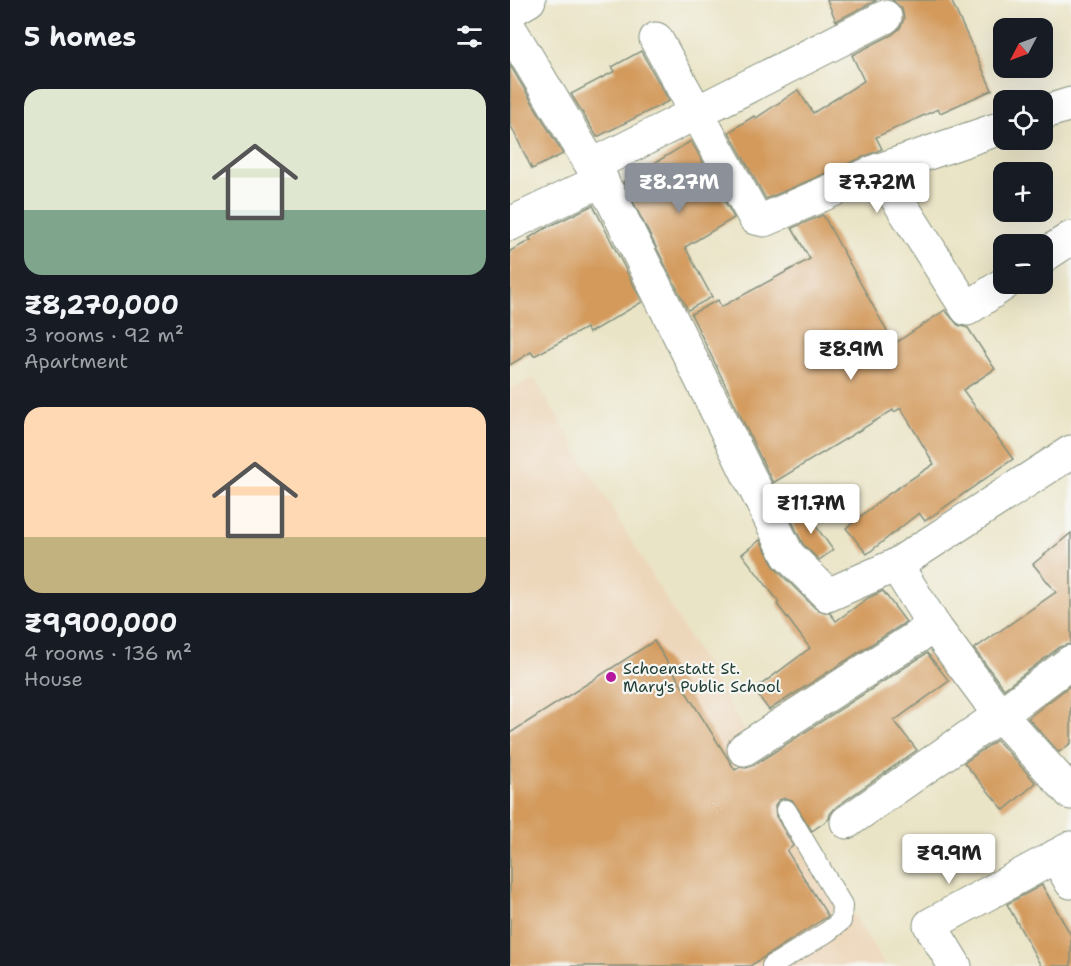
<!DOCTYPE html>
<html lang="en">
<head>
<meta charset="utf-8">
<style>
  :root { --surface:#171b24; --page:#20242c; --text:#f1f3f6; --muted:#9ea1a6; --accent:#8c9099 }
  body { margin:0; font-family:"Shantell Sans",sans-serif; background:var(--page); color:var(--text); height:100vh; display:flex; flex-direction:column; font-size:22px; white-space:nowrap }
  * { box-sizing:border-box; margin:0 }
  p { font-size:20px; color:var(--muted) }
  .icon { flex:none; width:33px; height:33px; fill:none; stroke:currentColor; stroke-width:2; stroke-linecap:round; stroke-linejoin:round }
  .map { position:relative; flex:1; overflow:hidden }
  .side { display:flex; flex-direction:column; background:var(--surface); width:510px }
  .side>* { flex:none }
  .needle { width:39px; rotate:229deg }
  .fabs { position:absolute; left:483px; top:18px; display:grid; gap:12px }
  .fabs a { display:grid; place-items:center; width:60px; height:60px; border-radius:12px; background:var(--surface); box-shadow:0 6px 24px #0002; font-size:30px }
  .price { position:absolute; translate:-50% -51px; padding:0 14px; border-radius:6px; background:#fff; color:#222; font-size:20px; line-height:39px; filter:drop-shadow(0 2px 3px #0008) }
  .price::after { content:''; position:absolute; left:50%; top:36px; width:18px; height:14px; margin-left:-9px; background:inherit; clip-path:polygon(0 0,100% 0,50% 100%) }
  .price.active { background:var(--accent); color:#fff }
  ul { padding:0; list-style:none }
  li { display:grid; align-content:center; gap:12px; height:318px; padding:0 24px }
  li span { display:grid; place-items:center; height:186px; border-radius:18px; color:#555 }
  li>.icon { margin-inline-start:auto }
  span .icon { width:108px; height:108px; fill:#fffc; stroke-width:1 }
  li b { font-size:26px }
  h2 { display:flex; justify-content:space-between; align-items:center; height:72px; padding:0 24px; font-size:26px }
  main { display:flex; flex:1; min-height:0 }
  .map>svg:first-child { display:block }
  .built { fill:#edd7bb }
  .building { fill:#d39a5c }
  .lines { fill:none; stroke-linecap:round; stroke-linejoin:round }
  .lane-casing { stroke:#84907d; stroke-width:22 }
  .street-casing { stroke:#84907d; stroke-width:35 }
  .lane { stroke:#fff; stroke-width:20 }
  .street { stroke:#fff; stroke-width:33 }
  .poi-dot { fill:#b5179e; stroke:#f6f6f2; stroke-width:2 }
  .labels { text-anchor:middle; stroke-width:4.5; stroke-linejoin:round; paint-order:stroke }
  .poi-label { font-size:16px; fill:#1f3d34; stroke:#f6f6f2; text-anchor:start }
</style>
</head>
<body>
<main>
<section class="side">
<h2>5 homes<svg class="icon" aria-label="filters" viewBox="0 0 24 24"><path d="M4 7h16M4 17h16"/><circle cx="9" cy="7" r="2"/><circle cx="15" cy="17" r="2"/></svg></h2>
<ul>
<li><span style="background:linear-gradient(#dfe7d0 65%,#7fa58c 0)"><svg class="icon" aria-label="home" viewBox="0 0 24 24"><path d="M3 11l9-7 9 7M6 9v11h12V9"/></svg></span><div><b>₹8,270,000</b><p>3 rooms · 92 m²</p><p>Apartment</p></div></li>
<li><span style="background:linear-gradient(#ffd9b3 70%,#c2b280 0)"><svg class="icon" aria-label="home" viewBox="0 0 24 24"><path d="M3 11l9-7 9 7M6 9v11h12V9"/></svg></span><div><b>₹9,900,000</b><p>4 rooms · 136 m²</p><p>House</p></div></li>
</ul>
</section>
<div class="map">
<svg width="561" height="966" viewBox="0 0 561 966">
  <rect width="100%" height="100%" fill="#f6f6f2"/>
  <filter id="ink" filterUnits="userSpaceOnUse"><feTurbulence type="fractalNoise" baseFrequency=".0167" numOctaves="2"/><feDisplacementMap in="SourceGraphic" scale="12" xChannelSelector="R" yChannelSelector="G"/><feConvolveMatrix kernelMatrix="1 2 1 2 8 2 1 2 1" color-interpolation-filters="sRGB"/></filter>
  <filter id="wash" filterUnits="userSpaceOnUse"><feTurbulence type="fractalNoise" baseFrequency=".008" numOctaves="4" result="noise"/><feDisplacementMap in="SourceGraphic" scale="24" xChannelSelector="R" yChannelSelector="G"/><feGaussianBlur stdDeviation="1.35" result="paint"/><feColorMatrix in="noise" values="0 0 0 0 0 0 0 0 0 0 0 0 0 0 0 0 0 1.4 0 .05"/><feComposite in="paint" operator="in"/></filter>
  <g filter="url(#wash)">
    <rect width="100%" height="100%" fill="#eae4c6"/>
    <path class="built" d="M24,378L375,966H0V389Z"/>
    <g id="blocks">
      <g class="building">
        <path d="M317,0H367L326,21Z"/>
        <path d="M382,0H441L482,90L430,113L428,109L366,137L372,149L256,199L219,132L244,116L246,118L288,90L303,113L354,81L342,55L383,34L390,28L394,19L392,9Z"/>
        <path d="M131,51L159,101L87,137L61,94L105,71L102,67Z"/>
        <path d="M0,65L53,154L22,169L0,124Z"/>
        <path d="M181,141L224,218L175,247L202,297L178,310L113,182Z"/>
        <path d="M83,205L132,302L79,333L76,328L24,356L21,352L0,365V251L21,240L19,238L36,228Z"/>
        <path d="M313,215L384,344L435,310L448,325L458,328L485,369L453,390L503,459L415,521L409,513L357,554L336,528L377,495L424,464L391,408L384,412L383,410L263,483L181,314L208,300L211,307L300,259L282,228Z"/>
        <path d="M293,508L323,550L309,560L293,544L280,517Z"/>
        <path d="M561,533V644L550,647L494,689L464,649L546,592L523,564Z"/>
        <path d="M250,540L265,568L305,608L314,613H320L326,621L358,598L373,591L396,622L259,710L244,690L300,648L267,604L269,602L232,554Z"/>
        <path d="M144,641L225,770L230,767L236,768L244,765L417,653L439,681L384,721L407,750L326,807L320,814L319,819L302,831L282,800L275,798L269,800L265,805L266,816L283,846L277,851L318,916L315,918L240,966H0V733Z"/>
        <path d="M561,685V743L549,752L518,718Z"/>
        <path d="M487,740L526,783L494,810L454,763Z"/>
        <path d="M532,885L561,935V966H531L497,904Z"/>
      </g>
    </g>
  </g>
  <g filter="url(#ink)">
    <use href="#blocks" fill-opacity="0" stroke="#84907d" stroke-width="1.5"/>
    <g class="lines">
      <g class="lane-casing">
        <path id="lane" d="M262,966L317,932L331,921L332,905L276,810"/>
      </g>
      <g class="street-casing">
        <g id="street">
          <path d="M0,11L19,0"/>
          <path d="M0,29L103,201L278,555L318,595L386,565"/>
          <path d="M146,39L245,218L254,220L369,170"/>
          <path d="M532,113L561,104"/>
          <path d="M494,127L369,170L457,309L494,284"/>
          <path d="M83,165L375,17"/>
          <path d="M0,224L92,180"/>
          <path d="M532,257L561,238"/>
          <path d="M561,452L386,565L424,626L490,715L561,662"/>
          <path d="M234,749L424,626"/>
          <path d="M337,822L490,715L561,793"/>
          <path d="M546,856L561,882"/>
          <path d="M445,966L420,925L561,848"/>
        </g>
      </g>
      <use href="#lane" class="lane"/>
      <use href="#street" class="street"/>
    </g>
  </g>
  <circle class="poi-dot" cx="101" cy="677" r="6"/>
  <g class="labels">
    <g class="poi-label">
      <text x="113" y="674">Schoenstatt St.<tspan x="113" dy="18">Mary's Public School</tspan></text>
    </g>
  </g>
</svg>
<div class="fabs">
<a><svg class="needle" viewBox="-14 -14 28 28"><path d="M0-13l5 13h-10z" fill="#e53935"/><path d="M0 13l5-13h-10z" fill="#9ea1a6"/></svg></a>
<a><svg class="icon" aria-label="locate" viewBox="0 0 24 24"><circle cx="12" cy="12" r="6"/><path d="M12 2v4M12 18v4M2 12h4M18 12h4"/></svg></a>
<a>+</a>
<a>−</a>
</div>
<b class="price active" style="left:169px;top:214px">₹8.27M</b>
<b class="price" style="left:367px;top:214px">₹7.72M</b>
<b class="price" style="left:341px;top:381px">₹8.9M</b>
<b class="price" style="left:301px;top:535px">₹11.7M</b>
<b class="price" style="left:439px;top:885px">₹9.9M</b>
</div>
</main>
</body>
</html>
